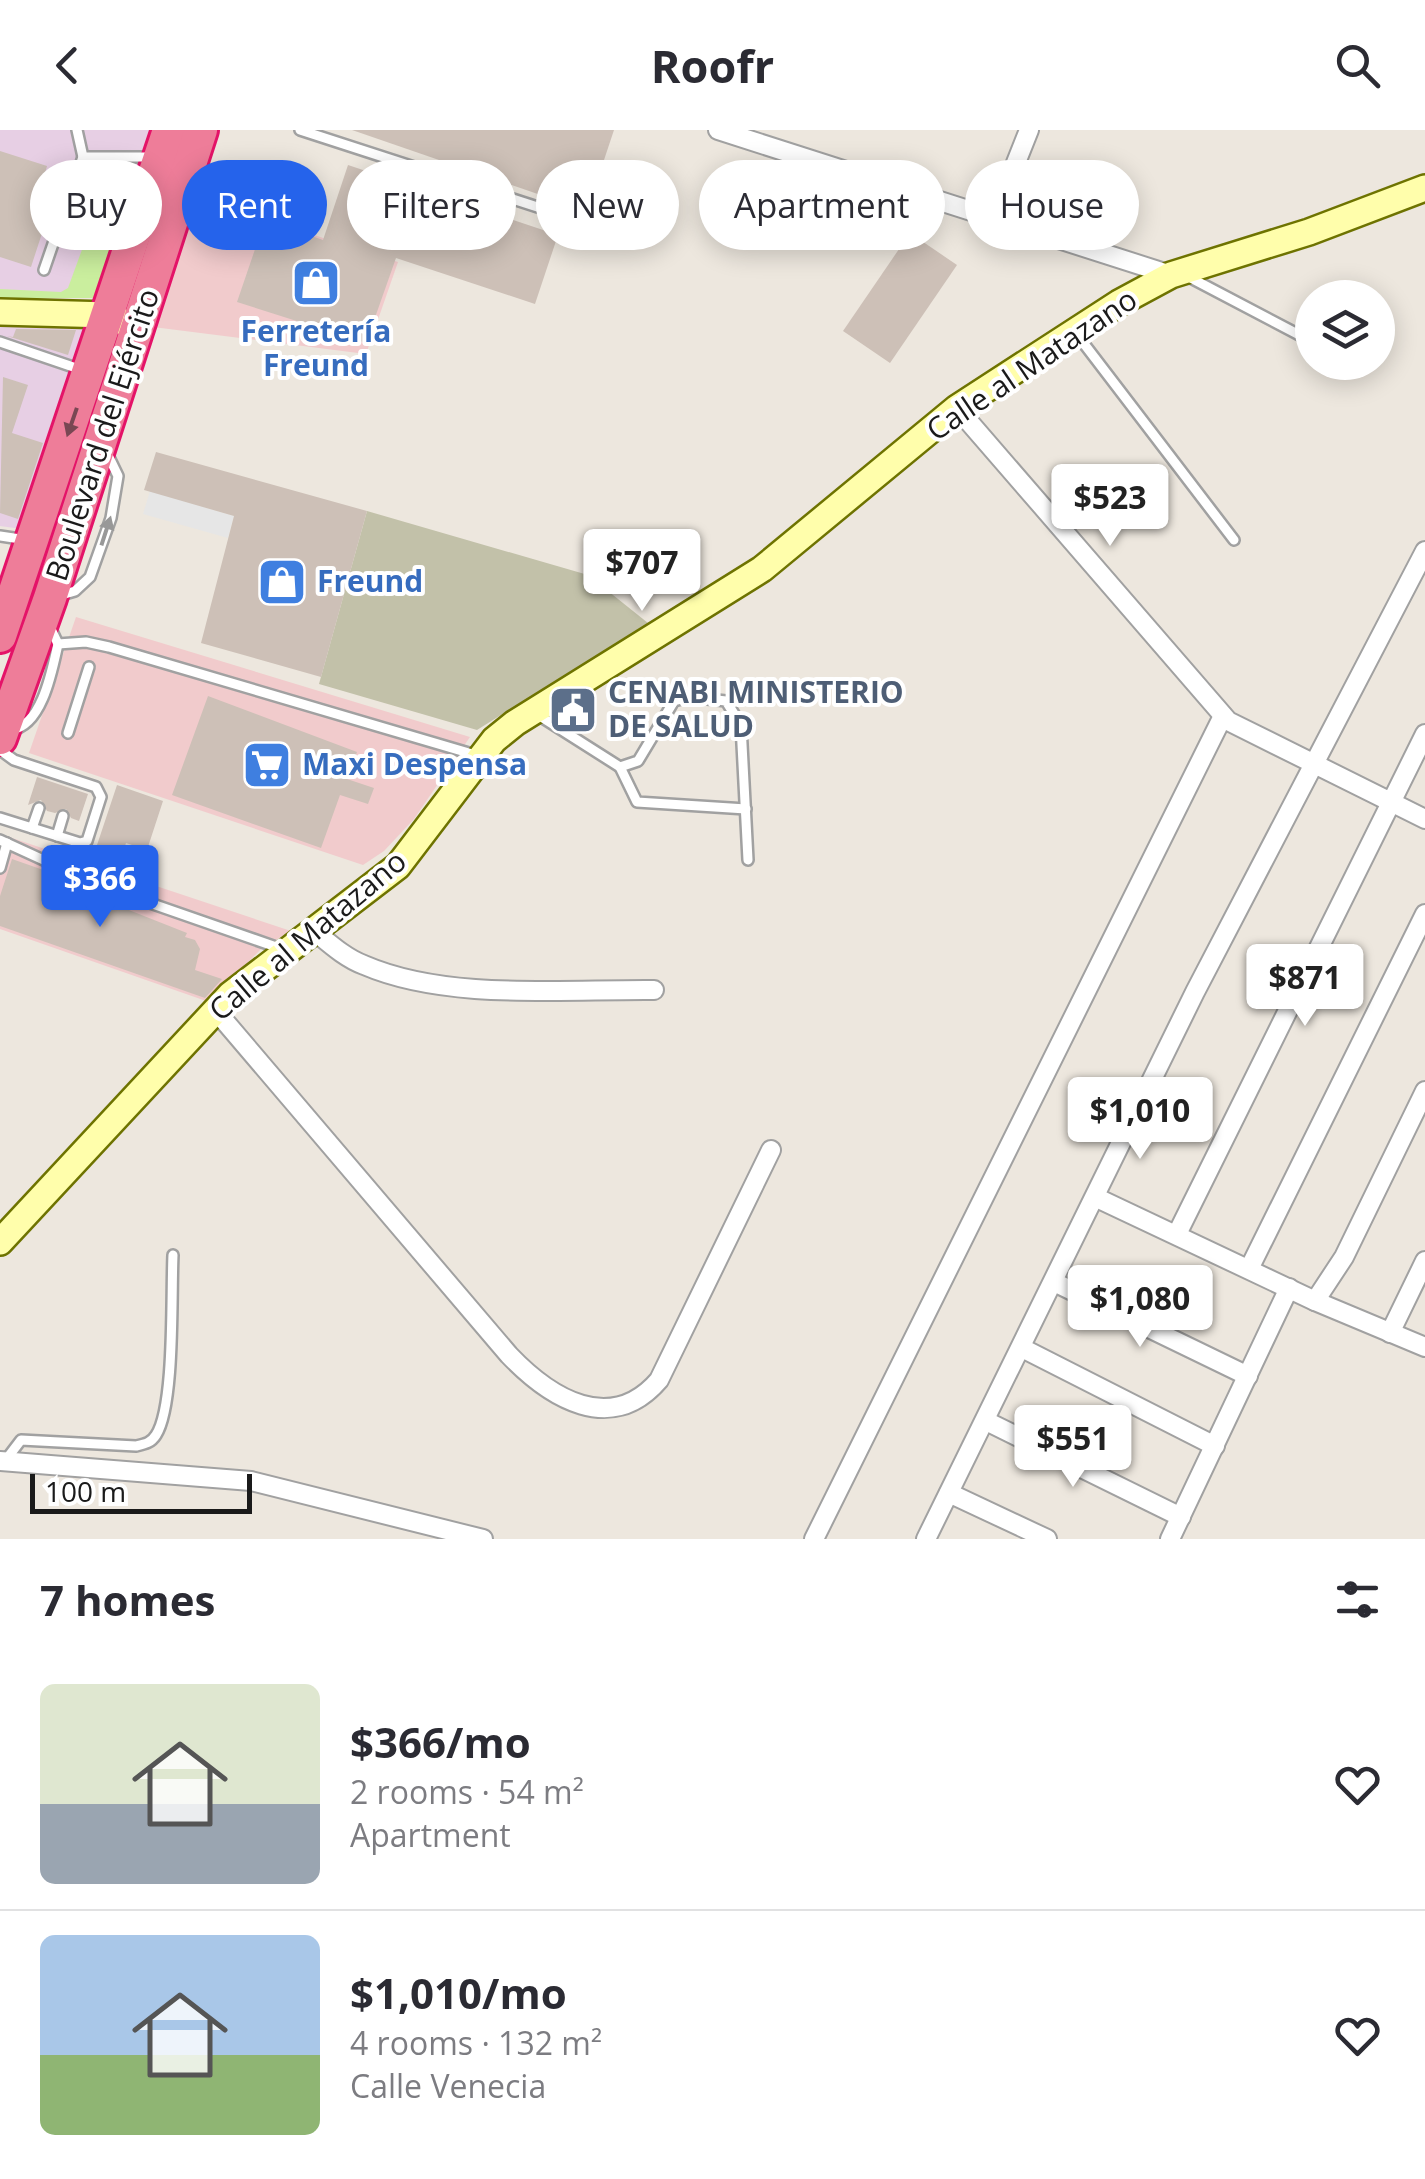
<!DOCTYPE html>
<html lang="en">
<head>
<meta charset="utf-8">
<style>
  :root { --surface:#fff; --page:#f7f7f7; --text:#2b2b33; --muted:#7c7c81; --line:#e1e1e2; --accent:#2563eb }
  body { margin:0; font-family:"Open Sans",sans-serif; background:var(--page); color:var(--text); height:100vh; display:flex; flex-direction:column; font-size:38px; white-space:nowrap }
  * { box-sizing:border-box; margin:0 }
  p { font-size:32px; color:var(--muted) }
  .icon { flex:none; width:55px; height:55px; fill:none; stroke:currentColor; stroke-width:2; stroke-linecap:round; stroke-linejoin:round }
  .map { position:relative; height:1409px; overflow:hidden }
  .side { display:flex; flex-direction:column; background:var(--surface); flex:1 }
  .side>* { flex:none }
  .top-card { position:absolute; left:30px; top:30px; width:1365px; height:90px; display:flex; gap:20px }
  .buttons { position:absolute; left:1295px; top:150px; display:grid; gap:20px }
  .buttons a { display:grid; place-items:center; width:100px; height:100px; border-radius:50%; background:var(--surface); box-shadow:0 5px 25px #0003; font-size:50px }
  .scale { position:absolute; left:30px; bottom:25px; width:222px; box-sizing:border-box; padding-left:10px; border:5px solid #1a1a1a; border-top:0; font-size:28px; line-height:35px; white-space:nowrap; color:#1a1a1a; -webkit-text-stroke:8px #fff; paint-order:stroke }
  .price { position:absolute; translate:-50% -85px; padding:0 22px; border-radius:10px; background:#fff; color:#222; font-size:32px; line-height:65px; filter:drop-shadow(0 2px 5px #0008) }
  .price::after { content:''; position:absolute; left:50%; top:60px; width:30px; height:22px; margin-left:-15px; background:inherit; clip-path:polygon(0 0,100% 0,50% 100%) }
  .price.on { background:var(--accent); color:#fff }
  ul { padding:0; list-style:none }
  li { display:flex; align-items:center; gap:30px; height:250px; padding:0 40px }
  li+li { border-top:2px solid var(--line) }
  li span { display:grid; place-items:center; flex:none; width:280px; height:200px; border-radius:15px; color:#555 }
  li>.icon { margin-inline-start:auto }
  span .icon { width:120px; height:120px; fill:#fffc; stroke-width:1 }
  li b { font-size:42px }
  h2 { display:flex; justify-content:space-between; align-items:center; height:120px; padding:0 40px; font-size:42px }
  .tag { padding:0 35px; border-radius:45px; background:var(--surface); box-shadow:0 5px 25px #0003; font-size:35px; line-height:90px }
  .tag.on { background:var(--accent); color:#fff }
  header { display:flex; justify-content:space-between; align-items:center; height:130px; padding:0 40px; background:var(--surface); font-size:45px; font-weight:700 }
  .map>svg:first-child { display:block }
  .commercial { fill:#f1cbcc }
  .industrial { fill:#e7cfe4 }
  .construction { fill:#c2c1a9 }
  .grass { fill:#caee9e }
  .parking { fill:#e6e6e6 }
  .building { fill:#cdc0b7 }
  .lines { fill:none; stroke-linecap:round; stroke-linejoin:round }
  .lane-casing { stroke:#a1a1a1; stroke-width:14 }
  .street-casing { stroke:#a1a1a1; stroke-width:22 }
  .secondary-casing { stroke:#6e7300; stroke-width:30 }
  .highway-casing { stroke:#e41368; stroke-width:38 }
  .lane { stroke:#fff; stroke-width:9 }
  .street { stroke:#fff; stroke-width:18 }
  .secondary { stroke:#fffeab; stroke-width:25 }
  .highway { stroke:#ee7d99; stroke-width:32 }
  .oneway { fill:#794753 }
  .oneway2 { fill:#989898 }
  .labels { text-anchor:middle; stroke-width:8; stroke-linejoin:round; paint-order:stroke }
  .shop-label { font-size:30px; font-weight:bold; fill:#366cbe; stroke:#fff; text-anchor:start }
  .street-label { font-size:30px; fill:#1a1a1a; stroke:#fff }
  .service-label { font-size:30px; font-weight:bold; fill:#4e5e75; stroke:#fff; text-anchor:start }
</style>
</head>
<body>
<header><svg class="icon" aria-label="back" viewBox="0 0 24 24"><path d="M15 5l-7 7 7 7"/></svg>Roofr<svg class="icon" aria-label="search" viewBox="0 0 24 24"><circle cx="10" cy="10" r="6"/><path d="M15 15l6 6"/></svg></header>
<div class="map">
<svg width="1425" height="1409" viewBox="0 0 1425 1409">
  <rect width="100%" height="100%" fill="#ede7de"/>
  <g class="commercial">
    <path d="M189,65L398,132L366,224L145,196Z"/>
    <path d="M76,487L470,607L414,689L384,721L363,735L29,623Z"/>
    <path d="M0,704L291,801L262,818L209,872L0,799Z"/>
  </g>
  <g class="industrial">
    <path d="M0,0H154L95,168H0Z"/>
    <path d="M0,194L73,196L88,201L22,399L0,396Z"/>
  </g>
  <path class="construction" d="M367,381L588,445L648,493L477,600L319,554Z"/>
  <path class="grass" d="M140,42L95,168H0V159L61,162L68,158L103,62Z"/>
  <path class="parking" d="M150,361L234,386L228,408L143,384Z"/>
  <g class="building">
    <path d="M352,0H614L587,81Z"/>
    <path d="M0,21L47,36L45,43L60,48L31,137L0,127Z"/>
    <path d="M348,35L558,105L535,174L396,128L366,213L237,172L265,90L323,110Z"/>
    <path d="M910,103L957,135L890,233L843,201Z"/>
    <path d="M16,199L76,200L68,225L7,206L13,207Z"/>
    <path d="M3,247L28,255L12,303L43,313L18,389L0,383Z"/>
    <path d="M156,322L367,381L321,547L201,513L234,386L144,360Z"/>
    <path d="M208,566L357,622L347,649L374,658L368,674L340,665L321,718L172,665Z"/>
    <path d="M37,647L88,664L79,691L71,688L66,679L55,683L47,681L41,670L28,675Z"/>
    <path d="M117,655L163,671L147,720L126,713L122,726L96,718Z"/>
    <path d="M12,729L49,742L48,748L187,803L185,807L195,810L200,819L195,840L222,849L205,868L0,796V766Z"/>
  </g>
  <g class="lines">
    <g class="lane-casing">
      <g id="lane">
        <path d="M77,0L83,27H152"/>
        <path d="M300,0L627,106"/>
        <path d="M44,140L83,27"/>
        <path d="M1187,146L1307,209"/>
        <path d="M1075,202L1234,410"/>
        <path d="M0,212L82,240"/>
        <path d="M0,406L27,410"/>
        <path d="M58,466L75,461L90,447L111,388L118,346L105,319"/>
        <path d="M58,514L86,512L109,517L479,626"/>
        <path d="M535,583L620,637L638,631L674,571L689,567L726,571L741,595L748,730"/>
        <path d="M11,600C42,596 52,541 58,514L50,497"/>
        <path d="M68,603L89,537"/>
        <path d="M0,620L14,630L96,657L101,667L87,711L80,713L0,688"/>
        <path d="M620,637L637,672L746,679"/>
        <path d="M32,698L39,678"/>
        <path d="M57,706L63,686"/>
        <path d="M0,710L98,755L282,819"/>
        <path d="M0,738L7,713"/>
        <path d="M5,1331L21,1310L136,1316C145,1314 151,1313 156,1305C175,1276 171,1165 173,1125"/>
      </g>
    </g>
    <g class="street-casing">
      <g id="street">
        <path d="M718,0L1171,145"/>
        <path d="M994,88L1029,0"/>
        <path d="M957,278L1228,591L1425,689"/>
        <path d="M313,800C329,813 345,828 364,835C447,871 565,859 654,860"/>
        <path d="M216,881L509,1225C550,1268 611,1306 659,1250L771,1020"/>
        <path d="M1097,1068L1315,1171L1425,1217"/>
        <path d="M1177,1104L1425,604"/>
        <path d="M1249,1139L1425,784"/>
        <path d="M1054,1152L1248,1246"/>
        <path d="M1315,1171L1344,1127L1425,961"/>
        <path d="M1390,1203L1425,1131"/>
        <path d="M1022,1218L1215,1316"/>
        <path d="M986,1291L1181,1387"/>
        <path d="M0,1331L251,1351L483,1409"/>
        <path d="M949,1363L1047,1409"/>
        <path d="M814,1409L1223,586"/>
        <path d="M926,1409L1195,862L1425,421"/>
        <path d="M1170,1409L1289,1158"/>
      </g>
    </g>
    <g class="secondary-casing">
      <g id="secondary">
        <path d="M0,182L109,185L123,192"/>
        <path d="M0,1112L230,865L398,736L494,610L515,593L762,439L957,278L1119,173L1171,145L1309,102L1425,58"/>
      </g>
    </g>
    <g class="highway-casing">
      <g id="highway">
        <path d="M0,506L169,0"/>
        <path d="M0,608L50,468L201,0"/>
      </g>
    </g>
    <use href="#lane" class="lane"/>
    <use href="#street" class="street"/>
    <use href="#secondary" class="secondary"/>
    <use href="#highway" class="highway"/>
  </g>
  <defs><path id="oneway-solid" d="M-6-.8H1V-3.2L6.5 0L1 3.2V.8H-6Z" transform="scale(2.5)"/></defs>
  <use class="oneway" href="#oneway-solid" transform="translate(72 292) rotate(109)"/>
  <use class="oneway2" href="#oneway-solid" transform="translate(106 401) rotate(-72)"/>
  <defs>
    <g id="shop-square" transform="scale(2.5)"><rect x="-9" y="-9" width="18" height="18" rx="4" fill="#3f7fe0" stroke="#fff"/><path d="M-5-2.5h2.3a2.7 3.5 0 0 1 5.4 0H5L5.5 6h-11ZM-1.5-2.5h3a1.5 2.3 0 0 0-3 0Z" fill="#fff"/></g>
    <g id="civic-square" transform="scale(2.5)"><rect x="-9" y="-9" width="18" height="18" rx="4" fill="#5c6f8a" stroke="#fff"/><path d="M-.6-6.5H3V-4.5H.6V-3L4-1V1h2V6H-6V1h2V-1L-.6-3ZM-1.2 2.5V6h2.4V2.5Z" fill="#fff"/></g>
    <g id="supermarket-square" transform="scale(2.5)"><rect x="-9" y="-9" width="18" height="18" rx="4" fill="#3f7fe0" stroke="#fff"/><path d="M-6-5.5h2.5l.6 2H6L4.5 2H-2.5L-4.4-4H-6ZM-1.5 3.2a1.3 1.3 0 1 0 .1 0ZM3 3.2a1.3 1.3 0 1 0 .1 0Z" fill="#fff"/></g>
  </defs>
  <g fill-rule="evenodd">
    <use href="#shop-square" x="316" y="153"/>
    <use href="#shop-square" x="282" y="452"/>
    <use href="#civic-square" x="573" y="580"/>
    <use href="#supermarket-square" x="267" y="635"/>
  </g>
  <g class="labels">
    <g class="shop-label">
      <text x="316" y="212" text-anchor="middle">Ferretería<tspan x="316" dy="34">Freund</tspan></text>
      <text x="317" y="462">Freund</text>
      <text x="302" y="645">Maxi Despensa</text>
    </g>
    <g class="street-label">
      <text transform="translate(1032 235) rotate(-34)" y="10">Calle al Matazano</text>
      <text transform="translate(103 305) rotate(-72)" y="10">Boulevard del Ejército</text>
      <text transform="translate(308 806) rotate(-40)" y="10">Calle al Matazano</text>
    </g>
    <g class="service-label">
      <text x="608" y="573">CENABI MINISTERIO<tspan x="608" dy="34">DE SALUD</tspan></text>
    </g>
  </g>
</svg>
<div class="buttons">
<a><svg class="icon" aria-label="layers" viewBox="0 0 24 24"><path d="M12 4l9 5-9 5-9-5zM3 14l9 5 9-5"/></svg></a>
</div>
<div class="scale">100 m</div>
<b class="price" style="left:1110px;top:419px">$523</b>
<b class="price" style="left:642px;top:484px">$707</b>
<b class="price on" style="left:100px;top:800px">$366</b>
<b class="price" style="left:1305px;top:899px">$871</b>
<b class="price" style="left:1140px;top:1032px">$1,010</b>
<b class="price" style="left:1140px;top:1220px">$1,080</b>
<b class="price" style="left:1073px;top:1360px">$551</b>
<div class="top-card">
<a class="tag">Buy</a>
<a class="tag on">Rent</a>
<a class="tag">Filters</a>
<a class="tag">New</a>
<a class="tag">Apartment</a>
<a class="tag">House</a>
</div>
</div>
<section class="side">
<h2>7 homes<svg class="icon" aria-label="filters" viewBox="0 0 24 24"><path d="M4 7h16M4 17h16"/><circle cx="9" cy="7" r="2"/><circle cx="15" cy="17" r="2"/></svg></h2>
<ul>
<li><span style="background:linear-gradient(#dfe7d0 60%,#9aa5b1 0)"><svg class="icon" aria-label="home" viewBox="0 0 24 24"><path d="M3 11l9-7 9 7M6 9v11h12V9"/></svg></span><div><b>$366/mo</b><p>2 rooms · 54 m²</p><p>Apartment</p></div><svg class="icon" aria-label="heart" viewBox="0 0 24 24"><path d="M12 20l-8-8c-3-5 5-10 8-4 3-6 11-1 8 4z"/></svg></li>
<li><span style="background:linear-gradient(#a9c7e8 60%,#8fb573 0)"><svg class="icon" aria-label="home" viewBox="0 0 24 24"><path d="M3 11l9-7 9 7M6 9v11h12V9"/></svg></span><div><b>$1,010/mo</b><p>4 rooms · 132 m²</p><p>Calle Venecia</p></div><svg class="icon" aria-label="heart" viewBox="0 0 24 24"><path d="M12 20l-8-8c-3-5 5-10 8-4 3-6 11-1 8 4z"/></svg></li>
</ul>
</section>
</body>
</html>
